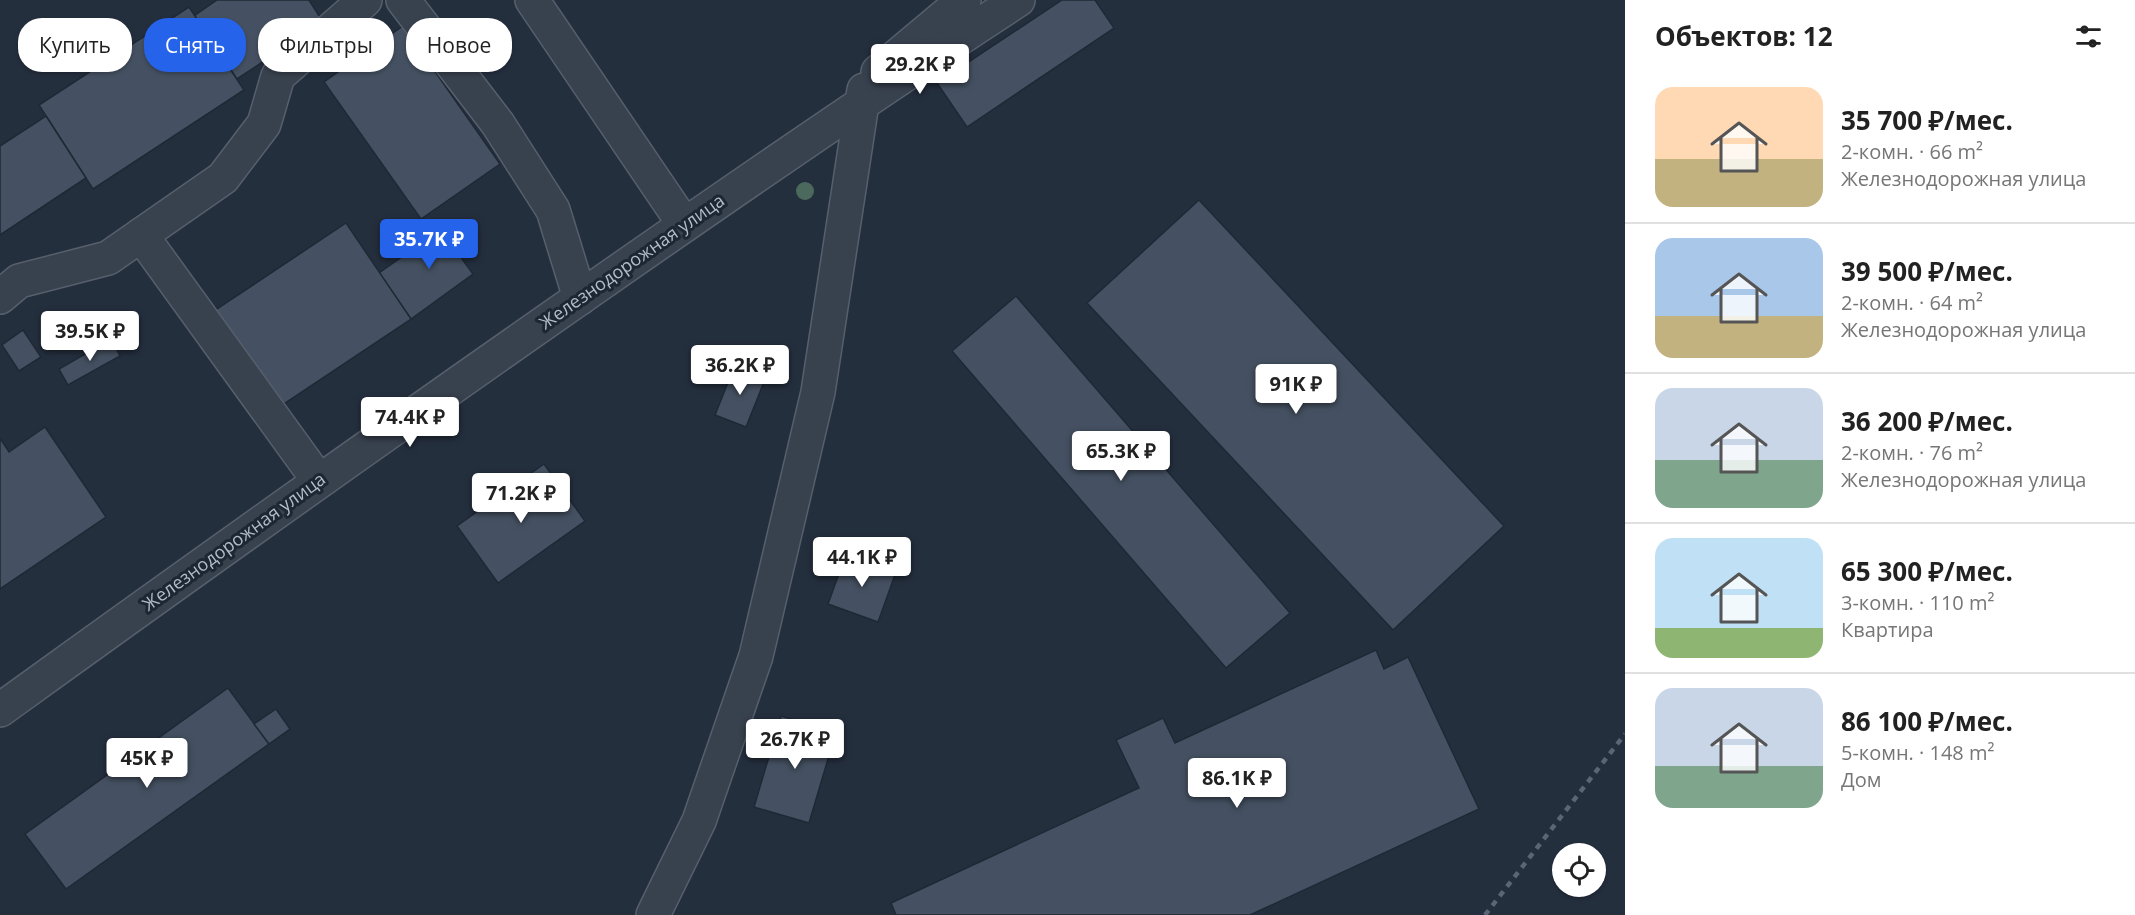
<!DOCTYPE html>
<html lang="ru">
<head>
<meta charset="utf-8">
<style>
  :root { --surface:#fff; --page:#f6f6f6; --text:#222; --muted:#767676; --line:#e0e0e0; --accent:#2563eb }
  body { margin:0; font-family:"Open Sans",sans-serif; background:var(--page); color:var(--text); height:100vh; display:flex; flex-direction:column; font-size:22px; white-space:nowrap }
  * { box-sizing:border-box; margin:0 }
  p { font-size:20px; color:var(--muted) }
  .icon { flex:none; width:33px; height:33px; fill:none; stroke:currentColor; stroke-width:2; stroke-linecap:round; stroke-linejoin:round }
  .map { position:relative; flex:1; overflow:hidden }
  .side { display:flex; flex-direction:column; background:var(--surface); width:510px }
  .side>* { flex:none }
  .guide { position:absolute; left:18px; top:18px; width:570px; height:54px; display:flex; gap:12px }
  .tools { position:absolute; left:1552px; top:843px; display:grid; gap:12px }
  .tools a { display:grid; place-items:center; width:54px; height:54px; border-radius:50%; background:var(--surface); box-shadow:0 2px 4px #0004; font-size:30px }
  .price { position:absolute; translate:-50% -51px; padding:0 14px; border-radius:6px; background:#fff; color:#222; font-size:20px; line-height:39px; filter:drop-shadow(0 2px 3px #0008) }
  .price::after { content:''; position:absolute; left:50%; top:36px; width:18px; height:14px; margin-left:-9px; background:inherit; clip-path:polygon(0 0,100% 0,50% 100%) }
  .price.selected { background:var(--accent); color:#fff }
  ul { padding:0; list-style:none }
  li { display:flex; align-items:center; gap:18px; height:150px; padding:0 30px }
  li+li { border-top:2px solid var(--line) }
  li span { display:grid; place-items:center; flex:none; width:168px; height:120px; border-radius:18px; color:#555 }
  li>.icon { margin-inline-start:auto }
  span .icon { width:72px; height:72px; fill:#fffc; stroke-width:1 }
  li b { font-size:26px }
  h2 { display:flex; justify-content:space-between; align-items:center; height:72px; padding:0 30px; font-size:26px }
  .chip { padding:0 21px; border-radius:24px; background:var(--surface); box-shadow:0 2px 4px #0004; font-size:21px; line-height:54px }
  .chip.selected { background:var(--accent); color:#fff }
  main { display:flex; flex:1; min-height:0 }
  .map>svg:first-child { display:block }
  .building { fill:#455162; stroke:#1f2835; stroke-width:1.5 }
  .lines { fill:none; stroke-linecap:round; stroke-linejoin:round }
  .minor-casing { stroke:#565f6c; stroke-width:36 }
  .minor { stroke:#38414e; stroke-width:33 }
  .rail { stroke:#5a6575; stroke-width:4.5; stroke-dasharray:6 6; stroke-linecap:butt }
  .tree { fill:#4b6a5d }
  .labels { text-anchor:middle; stroke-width:6; stroke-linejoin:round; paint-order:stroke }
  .street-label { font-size:18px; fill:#b4bcc9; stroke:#1d2633 }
</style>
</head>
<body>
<main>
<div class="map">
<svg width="1625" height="915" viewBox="0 0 1625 915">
  <rect width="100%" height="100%" fill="#242f3e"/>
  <g class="building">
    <path d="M217,0H309L323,22L237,79L194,16Z"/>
    <path d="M1062,0H1095L1114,28L967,127L937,83Z"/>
    <path d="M189,7L244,90L93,189L39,105Z"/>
    <path d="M403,26L500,164L421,219L324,82Z"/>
    <path d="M46,116L86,178L0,235V146Z"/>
    <path d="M1199,200L1504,526L1393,630L1087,303Z"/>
    <path d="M454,220L470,243L457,252L473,274L411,319L379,273Z"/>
    <path d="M346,223L411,319L279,407L214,311Z"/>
    <path d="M1016,296L1290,613L1226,668L952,351Z"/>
    <path d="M23,330L41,357L19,371L2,345Z"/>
    <path d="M111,339L120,356L68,385L59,369Z"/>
    <path d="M735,365L766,377L746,427L715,415Z"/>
    <path d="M45,427L106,517L0,589V438L9,452Z"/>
    <path d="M544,464L585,521L498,583L457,526Z"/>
    <path d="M846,554L896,572L878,622L828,604Z"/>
    <path d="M1376,650L1384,669L1408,657L1479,809L1250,915H896L891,903L1139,788L1116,740L1163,718L1175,743Z"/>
    <path d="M228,688L269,744L66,889L25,834Z"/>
    <path d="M276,709L290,729L269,744L254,724Z"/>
    <path d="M781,716L836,732L809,823L754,807Z"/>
  </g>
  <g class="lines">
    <g class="minor-casing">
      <g id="minor">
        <path d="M403,0L498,124L553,210L580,298"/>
        <path d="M532,0L684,224"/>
        <path d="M878,72L964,0"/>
        <path d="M141,235L319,481"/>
        <path d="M0,297L19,281L108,258L223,178L264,124L278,76L365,0"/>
        <path d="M0,710C187,575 375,441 564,309C714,204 864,100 1018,0"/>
        <path d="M653,915L699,821L756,656L818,392L864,90"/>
      </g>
    </g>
    <use href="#minor" class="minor"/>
    <path class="rail" d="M1485,915L1625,734"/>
  </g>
  <circle class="tree" cx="805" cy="191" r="9"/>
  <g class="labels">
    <g class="street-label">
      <text transform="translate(632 262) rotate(-35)" y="6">Железнодорожная улица</text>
      <text transform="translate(234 542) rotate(-36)" y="6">Железнодорожная улица</text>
    </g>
  </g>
</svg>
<div class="tools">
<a><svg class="icon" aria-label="locate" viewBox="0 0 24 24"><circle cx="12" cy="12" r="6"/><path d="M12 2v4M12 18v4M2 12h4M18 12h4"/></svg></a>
</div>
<b class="price" style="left:920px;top:95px">29.2K ₽</b>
<b class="price selected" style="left:429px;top:270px">35.7K ₽</b>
<b class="price" style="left:90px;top:362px">39.5K ₽</b>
<b class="price" style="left:740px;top:396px">36.2K ₽</b>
<b class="price" style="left:1296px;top:415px">91K ₽</b>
<b class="price" style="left:410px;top:448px">74.4K ₽</b>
<b class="price" style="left:1121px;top:482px">65.3K ₽</b>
<b class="price" style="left:521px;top:524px">71.2K ₽</b>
<b class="price" style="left:862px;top:588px">44.1K ₽</b>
<b class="price" style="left:795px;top:770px">26.7K ₽</b>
<b class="price" style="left:147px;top:789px">45K ₽</b>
<b class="price" style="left:1237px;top:809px">86.1K ₽</b>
<div class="guide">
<a class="chip">Купить</a>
<a class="chip selected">Снять</a>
<a class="chip">Фильтры</a>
<a class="chip">Новое</a>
</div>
</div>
<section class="side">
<h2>Объектов: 12<svg class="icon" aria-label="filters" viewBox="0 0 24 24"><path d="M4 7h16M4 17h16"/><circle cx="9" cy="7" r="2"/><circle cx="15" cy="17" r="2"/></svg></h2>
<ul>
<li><span style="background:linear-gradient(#ffd9b3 60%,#c2b280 0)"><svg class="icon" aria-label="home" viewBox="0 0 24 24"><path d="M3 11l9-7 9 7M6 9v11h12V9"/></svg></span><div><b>35 700 ₽/мес.</b><p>2-комн. · 66 m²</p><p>Железнодорожная улица</p></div></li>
<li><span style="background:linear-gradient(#a9c7e8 65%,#c2b280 0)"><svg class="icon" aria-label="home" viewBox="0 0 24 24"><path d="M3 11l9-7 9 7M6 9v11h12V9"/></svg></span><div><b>39 500 ₽/мес.</b><p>2-комн. · 64 m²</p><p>Железнодорожная улица</p></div></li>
<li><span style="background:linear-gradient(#c9d6e8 60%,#7fa58c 0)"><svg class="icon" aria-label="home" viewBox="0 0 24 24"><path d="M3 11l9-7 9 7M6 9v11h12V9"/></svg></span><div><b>36 200 ₽/мес.</b><p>2-комн. · 76 m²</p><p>Железнодорожная улица</p></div></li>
<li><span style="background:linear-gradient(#bfe0f5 75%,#8fb573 0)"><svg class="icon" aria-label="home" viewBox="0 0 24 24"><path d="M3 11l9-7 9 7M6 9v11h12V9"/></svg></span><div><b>65 300 ₽/мес.</b><p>3-комн. · 110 m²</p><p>Квартира</p></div></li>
<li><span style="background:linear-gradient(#c9d6e8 65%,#7fa58c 0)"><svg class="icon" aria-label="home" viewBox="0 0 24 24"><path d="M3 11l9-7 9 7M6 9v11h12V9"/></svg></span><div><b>86 100 ₽/мес.</b><p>5-комн. · 148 m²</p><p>Дом</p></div></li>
</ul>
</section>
</main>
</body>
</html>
